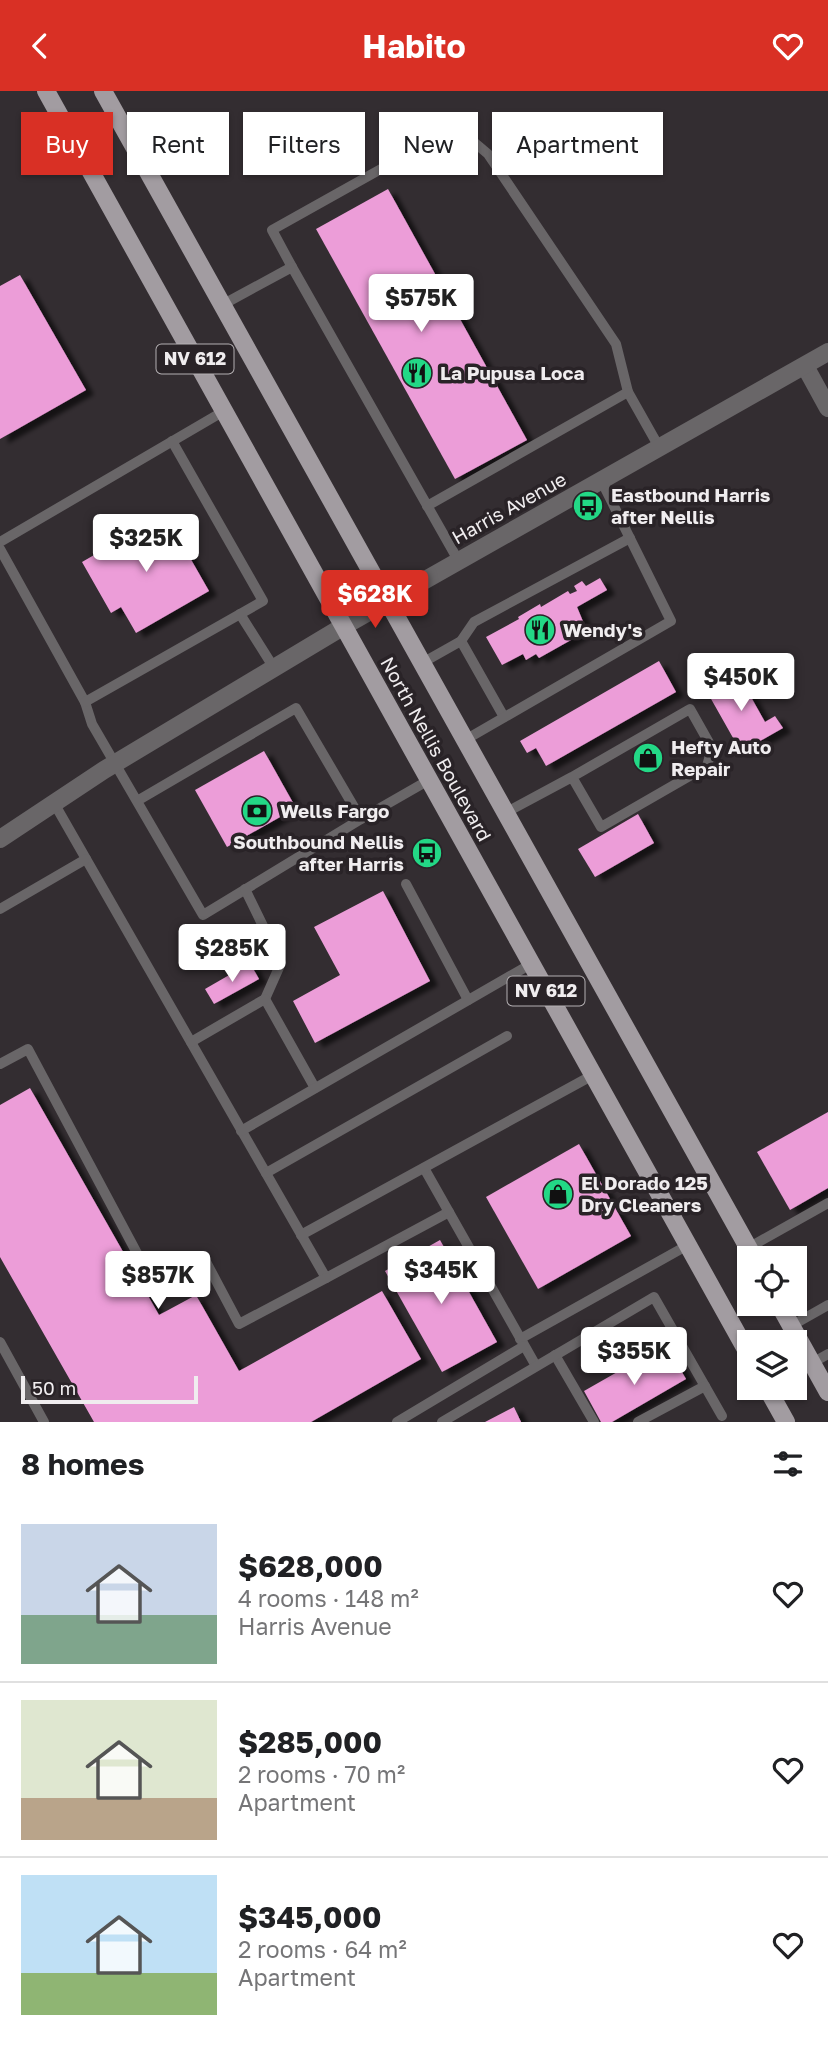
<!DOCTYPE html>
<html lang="en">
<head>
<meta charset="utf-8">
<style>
  :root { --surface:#fff; --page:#f6f6f6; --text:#202124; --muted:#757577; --line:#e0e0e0; --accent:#d93025 }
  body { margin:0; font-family:"Golos Text",sans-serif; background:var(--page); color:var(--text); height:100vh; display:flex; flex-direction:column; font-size:26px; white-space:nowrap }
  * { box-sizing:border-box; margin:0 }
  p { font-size:23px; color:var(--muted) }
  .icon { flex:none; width:38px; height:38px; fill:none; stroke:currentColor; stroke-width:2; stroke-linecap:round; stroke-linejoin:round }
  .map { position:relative; height:1331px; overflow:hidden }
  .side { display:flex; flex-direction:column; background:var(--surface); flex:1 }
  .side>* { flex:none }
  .guide { position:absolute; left:21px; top:21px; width:788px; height:63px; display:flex; gap:14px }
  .buttons { position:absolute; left:737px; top:1155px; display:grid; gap:14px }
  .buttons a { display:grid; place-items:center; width:70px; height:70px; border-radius:0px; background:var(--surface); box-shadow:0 2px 5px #0004; font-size:35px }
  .scale { position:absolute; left:21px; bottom:18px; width:177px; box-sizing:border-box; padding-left:7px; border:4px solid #f0edef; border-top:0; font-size:19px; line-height:24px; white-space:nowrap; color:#f0edef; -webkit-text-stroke:5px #292327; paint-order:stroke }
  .price { position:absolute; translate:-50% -60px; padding:0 16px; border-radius:7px; background:#fff; color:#222; font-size:23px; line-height:46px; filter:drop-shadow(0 2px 4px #0008) }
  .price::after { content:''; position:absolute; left:50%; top:42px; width:21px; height:16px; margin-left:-10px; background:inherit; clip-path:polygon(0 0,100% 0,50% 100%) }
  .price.selected { background:var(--accent); color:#fff }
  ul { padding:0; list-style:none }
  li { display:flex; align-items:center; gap:21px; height:175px; padding:0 21px }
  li+li { border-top:2px solid var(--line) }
  li span { display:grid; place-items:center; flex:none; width:196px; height:140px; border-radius:0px; color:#555 }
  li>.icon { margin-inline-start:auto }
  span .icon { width:84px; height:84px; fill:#fffc; stroke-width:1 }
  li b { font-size:30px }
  h2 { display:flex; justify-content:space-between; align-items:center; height:84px; padding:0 21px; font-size:30px }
  .chip { padding:0 24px; border-radius:0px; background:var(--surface); box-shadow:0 2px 5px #0004; font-size:24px; line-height:63px }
  .chip.selected { background:var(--accent); color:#fff }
  header { display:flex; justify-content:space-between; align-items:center; height:91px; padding:0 21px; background:var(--accent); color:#fff; font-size:32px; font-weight:700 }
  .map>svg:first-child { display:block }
  .building { fill:#ec9dd8; filter:url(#shadow) }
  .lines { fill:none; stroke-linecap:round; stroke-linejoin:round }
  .service { stroke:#696668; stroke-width:10 }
  .minor { stroke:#696668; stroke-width:18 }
  .tertiary { stroke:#696668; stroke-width:18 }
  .primary { stroke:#a29ca1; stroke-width:18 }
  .labels { text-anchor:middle; stroke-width:7; stroke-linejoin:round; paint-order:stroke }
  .shield { fill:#292327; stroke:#b4b0b3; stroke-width:2 }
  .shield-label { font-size:18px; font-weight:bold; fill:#f0edef }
  .poi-label { font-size:19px; font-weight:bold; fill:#f0edef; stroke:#292327; text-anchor:start }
  .street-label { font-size:19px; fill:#f0edef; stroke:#292327 }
</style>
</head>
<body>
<header><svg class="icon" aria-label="back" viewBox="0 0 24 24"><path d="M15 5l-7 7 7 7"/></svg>Habito<svg class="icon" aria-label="heart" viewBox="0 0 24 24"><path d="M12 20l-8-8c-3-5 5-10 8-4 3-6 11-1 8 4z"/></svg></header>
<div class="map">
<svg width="828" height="1331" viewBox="0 0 828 1331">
  <defs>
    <filter id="shadow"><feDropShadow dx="8" dy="4.5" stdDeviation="2" flood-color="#0009"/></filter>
  </defs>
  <rect width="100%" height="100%" fill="#332d31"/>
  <g class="building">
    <path d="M388,98L527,349L455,388L316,138Z"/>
    <path d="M20,184L86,299L0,348V195Z"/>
    <path d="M165,423L209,500L136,542L121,516L111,522L82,471Z"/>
    <path d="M600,487L607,499L577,516L587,540L539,567L536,563L526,569L523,563L502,574L486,546L519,528L518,526L540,513L541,516L568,500L570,503L577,500L574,495L582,490L586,495Z"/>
    <path d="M659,570L676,601L546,675L536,657L527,662L520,650Z"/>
    <path d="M737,581L765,631L775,625L783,637L741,661L706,599Z"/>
    <path d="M264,660L296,717L227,756L195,699Z"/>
    <path d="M638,723L654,752L595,786L578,758Z"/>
    <path d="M383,800L430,890L315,952L293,910L340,884L314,836Z"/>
    <path d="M250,872L259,888L214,913L205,898Z"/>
    <path d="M30,997L159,1224L196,1204L239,1280L382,1200L421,1268L311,1331H94L0,1166V1014Z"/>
    <path d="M828,1021V1097L790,1119L757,1061Z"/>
    <path d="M579,1053L631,1145L538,1198L486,1106Z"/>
    <path d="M440,1149L497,1251L442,1281L385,1180Z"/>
    <path d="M669,1259L686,1288L612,1331H601L584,1300L640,1268L643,1274Z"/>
    <path d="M514,1316L521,1331H485Z"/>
  </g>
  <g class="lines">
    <g class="service">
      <path d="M292,176L272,139L456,36L488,63L616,253L628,301L659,356"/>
      <path d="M222,214L292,176L458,469"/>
      <path d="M427,415L628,301"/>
      <path d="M0,451L224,320"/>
      <path d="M0,458L85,611L92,633L203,824L361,728L296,617L137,710"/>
      <path d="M240,523L274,577"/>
      <path d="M461,550L504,626"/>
      <path d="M422,572L461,550L474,531L630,447"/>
      <path d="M85,611L263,510L172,350"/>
      <path d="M465,649L671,530L601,389"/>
      <path d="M54,712L326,1187L449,1121"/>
      <path d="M505,722L572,686L601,736L707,675L712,657L690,618L572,686"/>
      <path d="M361,728L429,689"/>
      <path d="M406,793L468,909"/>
      <path d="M245,798L281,872L265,908"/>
      <path d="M0,818L86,768"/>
      <path d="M191,951L265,908L315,997"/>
      <path d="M0,973L28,958L154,1194L204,1167L239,1233L326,1187"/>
      <path d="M241,1040L531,873"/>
      <path d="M424,1077L536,1275"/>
      <path d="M266,1082L507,945"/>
      <path d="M301,1144L593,984"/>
      <path d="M748,1157L828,1112"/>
      <path d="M791,1235L828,1214"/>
      <path d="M520,1248L688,1154"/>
      <path d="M0,1251L44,1331"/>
      <path d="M555,1264L594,1331"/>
      <path d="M812,1272L828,1263"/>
      <path d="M397,1331L524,1255"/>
      <path d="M442,1331L654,1206L722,1325"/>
      <path d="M638,1331L705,1295"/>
    </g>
    <path class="minor" d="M805,275L828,317"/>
    <path class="tertiary" d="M0,748L104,679L344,535L828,261"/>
    <g class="primary">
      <path d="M46,0L749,1264"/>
      <path d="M103,0L754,1167"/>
      <path d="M779,1213L828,1301"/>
      <path d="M767,1297L786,1331"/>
    </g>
  </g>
  <defs>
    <g id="restaurant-disc" transform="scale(1.575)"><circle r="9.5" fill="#23d886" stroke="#292327"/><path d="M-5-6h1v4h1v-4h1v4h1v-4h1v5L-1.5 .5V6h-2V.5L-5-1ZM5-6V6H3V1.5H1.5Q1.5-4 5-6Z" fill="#111"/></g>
    <g id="bus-disc" transform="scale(1.575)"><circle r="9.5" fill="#23d886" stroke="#292327"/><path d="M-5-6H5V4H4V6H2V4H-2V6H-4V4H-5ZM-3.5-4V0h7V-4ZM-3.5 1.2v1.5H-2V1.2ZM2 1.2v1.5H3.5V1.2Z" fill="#111"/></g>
    <g id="shop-disc" transform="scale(1.575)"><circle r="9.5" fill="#23d886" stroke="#292327"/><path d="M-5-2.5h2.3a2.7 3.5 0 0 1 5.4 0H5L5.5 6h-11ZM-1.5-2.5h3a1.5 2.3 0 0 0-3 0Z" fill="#111"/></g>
    <g id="bank-disc" transform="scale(1.575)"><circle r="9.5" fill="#23d886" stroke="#292327"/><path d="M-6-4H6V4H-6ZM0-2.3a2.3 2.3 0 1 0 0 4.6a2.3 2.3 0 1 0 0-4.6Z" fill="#111"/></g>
  </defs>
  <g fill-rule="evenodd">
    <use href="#restaurant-disc" x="417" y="282"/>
    <use href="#bus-disc" x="588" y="415"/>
    <use href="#restaurant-disc" x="540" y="539"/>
    <use href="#shop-disc" x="648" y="667"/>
    <use href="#bank-disc" x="257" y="720"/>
    <use href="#bus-disc" x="427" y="762"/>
    <use href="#shop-disc" x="558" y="1103"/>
  </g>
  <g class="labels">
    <g class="shield">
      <rect x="156.5" y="253.5" width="77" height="29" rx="5"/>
      <rect x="507.5" y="885.5" width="77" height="29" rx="5"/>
    </g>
    <g class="shield-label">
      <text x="195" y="274">NV 612</text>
      <text x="546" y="906">NV 612</text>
    </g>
    <g class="poi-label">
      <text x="440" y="289">La Pupusa Loca</text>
      <text x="611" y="411">Eastbound Harris<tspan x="611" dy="22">after Nellis</tspan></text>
      <text x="563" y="546">Wendy's</text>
      <text x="671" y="663">Hefty Auto<tspan x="671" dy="22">Repair</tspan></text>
      <text x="280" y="727">Wells Fargo</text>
      <text x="404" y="758" text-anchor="end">Southbound Nellis<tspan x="404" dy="22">after Harris</tspan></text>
      <text x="581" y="1099">El Dorado 125<tspan x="581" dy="22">Dry Cleaners</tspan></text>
    </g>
    <g class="street-label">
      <text transform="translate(509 417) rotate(-29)" y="7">Harris Avenue</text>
      <text transform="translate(436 658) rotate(61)" y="7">North Nellis Boulevard</text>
    </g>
  </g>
</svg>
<div class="buttons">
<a><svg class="icon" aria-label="locate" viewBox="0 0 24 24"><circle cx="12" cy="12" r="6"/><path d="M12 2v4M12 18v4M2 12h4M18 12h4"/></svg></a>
<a><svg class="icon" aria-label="layers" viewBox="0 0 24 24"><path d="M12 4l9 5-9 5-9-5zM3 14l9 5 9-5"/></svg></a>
</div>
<div class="scale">50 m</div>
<b class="price" style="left:421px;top:243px">$575K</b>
<b class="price" style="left:146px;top:483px">$325K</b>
<b class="price selected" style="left:375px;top:539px">$628K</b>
<b class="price" style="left:741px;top:622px">$450K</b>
<b class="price" style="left:232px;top:893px">$285K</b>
<b class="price" style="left:441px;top:1215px">$345K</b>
<b class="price" style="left:158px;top:1220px">$857K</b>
<b class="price" style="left:634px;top:1296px">$355K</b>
<div class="guide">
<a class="chip selected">Buy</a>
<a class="chip">Rent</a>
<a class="chip">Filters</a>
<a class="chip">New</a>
<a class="chip">Apartment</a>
</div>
</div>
<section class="side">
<h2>8 homes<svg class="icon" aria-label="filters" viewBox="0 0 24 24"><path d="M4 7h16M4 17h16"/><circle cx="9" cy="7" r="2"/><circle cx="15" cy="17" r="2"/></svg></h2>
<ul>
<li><span style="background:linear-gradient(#c9d6e8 65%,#7fa58c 0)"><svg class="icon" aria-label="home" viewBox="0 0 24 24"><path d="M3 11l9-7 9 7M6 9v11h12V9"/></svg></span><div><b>$628,000</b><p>4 rooms · 148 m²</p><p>Harris Avenue</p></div><svg class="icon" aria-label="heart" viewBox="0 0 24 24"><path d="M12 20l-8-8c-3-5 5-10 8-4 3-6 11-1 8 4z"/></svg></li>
<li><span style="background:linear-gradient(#dfe7d0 70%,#b9a48a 0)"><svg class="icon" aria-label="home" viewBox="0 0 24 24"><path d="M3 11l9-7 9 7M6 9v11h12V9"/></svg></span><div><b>$285,000</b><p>2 rooms · 70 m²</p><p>Apartment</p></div><svg class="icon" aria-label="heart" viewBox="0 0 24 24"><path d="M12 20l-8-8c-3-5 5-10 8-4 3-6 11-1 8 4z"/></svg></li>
<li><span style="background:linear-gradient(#bfe0f5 70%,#8fb573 0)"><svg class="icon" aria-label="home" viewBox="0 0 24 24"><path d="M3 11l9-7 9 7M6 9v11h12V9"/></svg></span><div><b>$345,000</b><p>2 rooms · 64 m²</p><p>Apartment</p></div><svg class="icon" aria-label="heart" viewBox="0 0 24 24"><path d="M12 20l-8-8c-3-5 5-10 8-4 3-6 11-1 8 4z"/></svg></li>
</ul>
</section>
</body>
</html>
